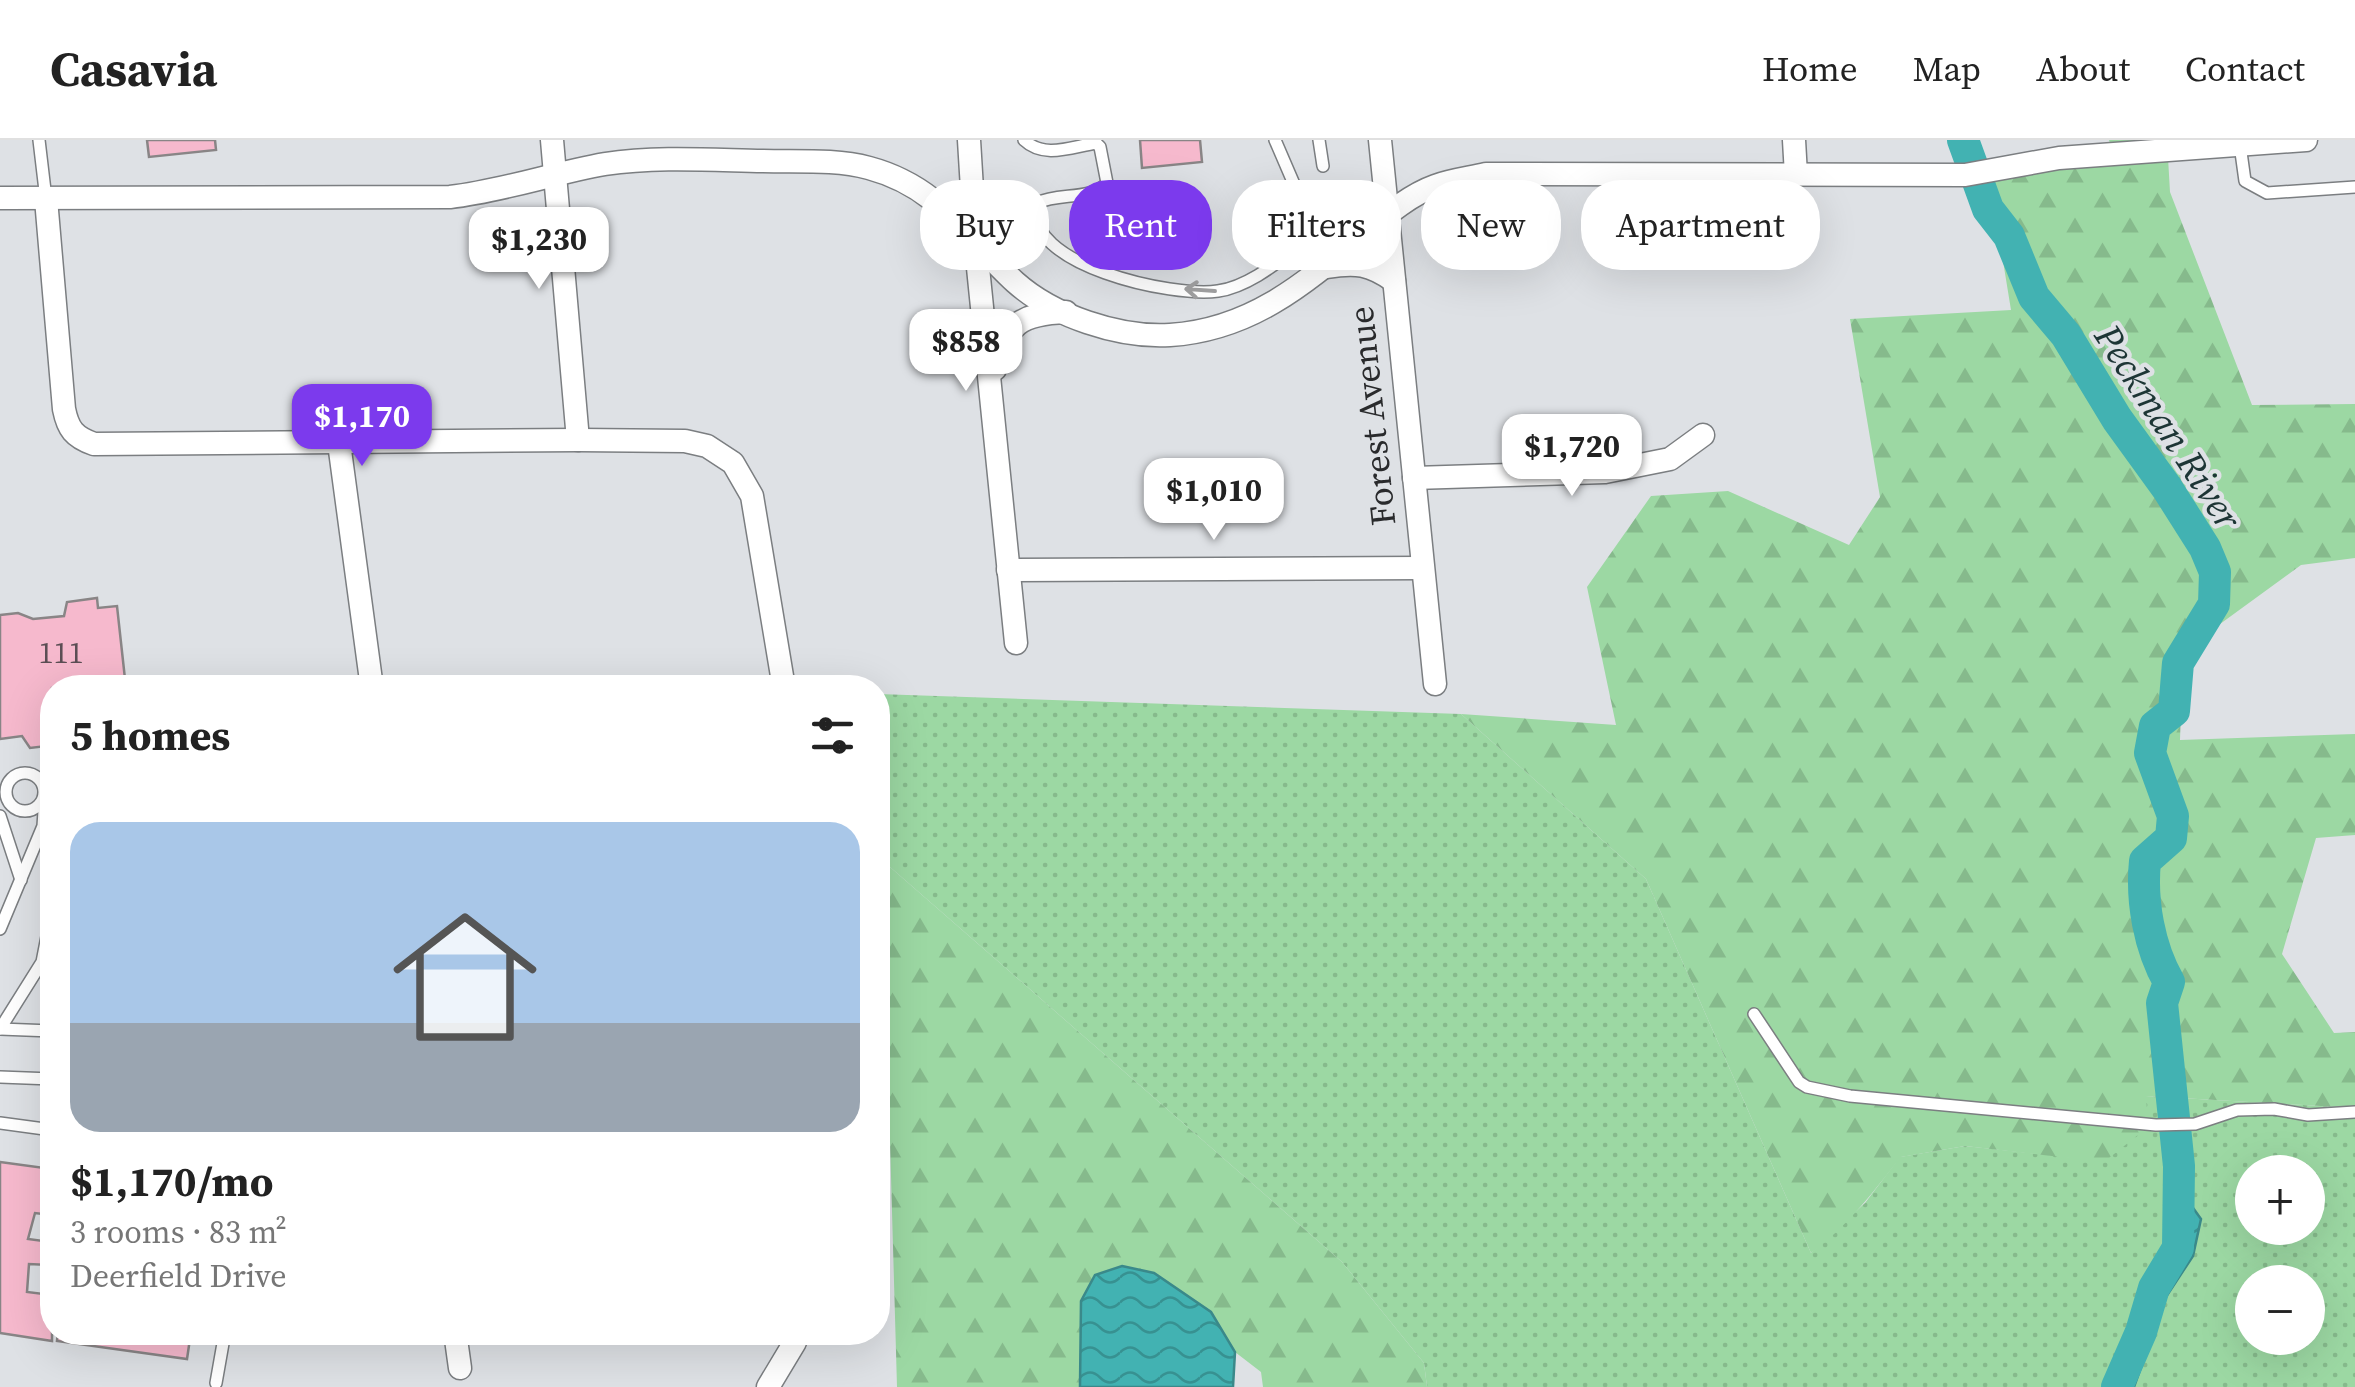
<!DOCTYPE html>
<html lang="en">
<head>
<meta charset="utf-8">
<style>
  :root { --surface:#fff; --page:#f2f2f2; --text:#222; --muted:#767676; --line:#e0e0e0; --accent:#7c3aed }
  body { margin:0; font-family:"Source Serif 4",serif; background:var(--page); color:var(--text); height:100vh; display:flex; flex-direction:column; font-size:38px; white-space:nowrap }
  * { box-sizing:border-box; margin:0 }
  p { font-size:32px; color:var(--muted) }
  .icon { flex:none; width:55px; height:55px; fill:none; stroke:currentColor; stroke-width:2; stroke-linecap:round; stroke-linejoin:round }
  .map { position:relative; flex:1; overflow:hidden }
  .panel { position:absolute; left:40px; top:535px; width:850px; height:670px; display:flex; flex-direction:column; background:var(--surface); border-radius:40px; box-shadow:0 10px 40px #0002 }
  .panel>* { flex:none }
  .hud { position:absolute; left:920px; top:40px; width:950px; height:90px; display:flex; gap:20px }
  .fabs { position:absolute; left:2235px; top:1015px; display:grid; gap:20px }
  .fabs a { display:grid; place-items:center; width:90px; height:90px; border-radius:50%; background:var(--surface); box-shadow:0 10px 40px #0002; font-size:50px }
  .price { position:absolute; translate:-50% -85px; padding:0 22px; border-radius:20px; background:#fff; color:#222; font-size:32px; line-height:65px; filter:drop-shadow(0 2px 5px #0008) }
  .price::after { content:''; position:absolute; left:50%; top:60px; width:30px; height:22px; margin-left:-15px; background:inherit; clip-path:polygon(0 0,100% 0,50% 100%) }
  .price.active { background:var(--accent); color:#fff }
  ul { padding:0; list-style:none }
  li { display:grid; align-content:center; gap:20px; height:530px; padding:0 30px }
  li span { display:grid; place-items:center; height:310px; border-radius:30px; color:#555 }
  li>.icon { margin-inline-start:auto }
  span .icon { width:180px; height:180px; fill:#fffc; stroke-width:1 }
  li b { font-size:42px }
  h2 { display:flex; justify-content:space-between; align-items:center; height:120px; padding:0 30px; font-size:42px }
  .tag { padding:0 35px; border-radius:40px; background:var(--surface); box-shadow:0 10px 40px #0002; font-size:35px; line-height:90px }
  .tag.active { background:var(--accent); color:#fff }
  header { display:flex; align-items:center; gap:60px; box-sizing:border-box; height:140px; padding:0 50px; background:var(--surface); border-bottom:2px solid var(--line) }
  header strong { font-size:48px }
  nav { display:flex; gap:55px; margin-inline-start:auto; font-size:35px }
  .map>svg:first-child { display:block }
  .grass { fill:url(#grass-dots); fill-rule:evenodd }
  .forest { fill:url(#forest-firs) }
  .water { fill:url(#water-waves); stroke:#3a898a; stroke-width:2.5 }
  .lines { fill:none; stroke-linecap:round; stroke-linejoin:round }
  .river { stroke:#42b2b2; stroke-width:32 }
  .building { fill:#f6b9cd; stroke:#898586; stroke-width:2.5 }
  .service-casing { stroke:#7b7e81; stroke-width:14 }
  .minor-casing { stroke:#7b7e81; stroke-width:25 }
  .service { stroke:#fff; stroke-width:11 }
  .minor { stroke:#fff; stroke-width:22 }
  .oneway { stroke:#9f9fa0 }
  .labels { text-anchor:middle; stroke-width:9; stroke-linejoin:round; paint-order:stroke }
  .number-label { font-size:30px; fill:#5c4e54 }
  .street-label { font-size:35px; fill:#292a2c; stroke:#dee1e5 }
  .water-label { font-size:38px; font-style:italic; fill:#1d3535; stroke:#dee1e5 }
</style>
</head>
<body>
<header>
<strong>Casavia</strong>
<nav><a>Home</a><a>Map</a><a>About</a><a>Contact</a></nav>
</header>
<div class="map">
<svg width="2355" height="1247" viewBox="0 0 2355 1247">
  <defs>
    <pattern id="grass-dots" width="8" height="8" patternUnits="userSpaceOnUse" patternTransform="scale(2.5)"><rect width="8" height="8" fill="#9cd8a3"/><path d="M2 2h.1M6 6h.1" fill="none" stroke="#86ba8c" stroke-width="1.8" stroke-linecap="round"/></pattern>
    <pattern id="forest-firs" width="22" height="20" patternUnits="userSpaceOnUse" patternTransform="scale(2.5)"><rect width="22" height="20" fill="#9cd8a3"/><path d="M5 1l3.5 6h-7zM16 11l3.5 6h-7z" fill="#86ba8c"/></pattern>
    <pattern id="water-waves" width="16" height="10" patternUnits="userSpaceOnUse" patternTransform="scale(2.5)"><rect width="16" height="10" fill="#42b2b2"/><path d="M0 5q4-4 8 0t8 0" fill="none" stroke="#379191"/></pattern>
  </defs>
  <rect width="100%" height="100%" fill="#dee1e5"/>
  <path class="grass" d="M878,554L1461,574L1646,739L1811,1113L1865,1063L1900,1017L1965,1006L2104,1021L2146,956L2355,968V1247H1427L1424,1223L1342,1122L882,720ZM2252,1032H2308V1088H2252ZM2252,1142H2308V1198H2252Z"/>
  <g class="forest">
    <path d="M2109,0H2167L2170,52L2252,265L2355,264V418L2301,425L2183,511L2180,600L2355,594V695L2316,698L2282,814L2334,893L2355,892V968L2146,956L2148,987L2104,1022L1965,1006L1901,1017C1873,1052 1847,1087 1811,1113L1646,739L1461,574L1616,585L1587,447L1651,356L1728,351L1849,405L1880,357L1850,179L2011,170L1988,29L2111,7Z"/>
    <path d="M882,720L1342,1122L1424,1223L1427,1247H1263L1261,1232L1235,1212L1211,1172L1081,1161L1080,1247H897Z"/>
  </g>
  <g class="water">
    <path d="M2169,958L2185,959L2189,1016L2181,1051L2201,1079L2193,1116L2158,1169L2156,1186L2134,1247H2103L2125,1195L2181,1117L2186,1101L2182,1069L2170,1060L2172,1011Z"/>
    <path d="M1122,1126L1154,1133L1211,1172L1235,1212L1233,1247H1080L1081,1161L1095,1135Z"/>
  </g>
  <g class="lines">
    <path class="river" d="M1963,0L1988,69L2009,96L2034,157L2066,195L2117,279L2167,348L2205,408L2215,432L2214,464L2178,523L2174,571L2155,586L2150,613L2173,676L2171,698L2145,721C2141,761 2149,807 2169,842L2162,863L2179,1026L2178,1108L2154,1148L2141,1192L2117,1247"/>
  </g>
  <g class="building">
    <path d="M147,0H215L216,10L149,17Z"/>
    <path d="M1140,0H1200L1202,22L1142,28Z"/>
    <path d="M97,458L98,468L117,466L126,548H52V598H46L47,606L30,608L22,596L0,599V475L18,473L33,479L64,476L67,462Z"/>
    <path d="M0,1022L52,1029V1075L35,1073L28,1099L51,1102L49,1125L29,1124L27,1152L52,1155V1201L0,1193Z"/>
    <path d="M58,1192H191L187,1219L57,1201Z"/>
  </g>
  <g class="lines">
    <g class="service-casing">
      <g id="service">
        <path d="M39,0L46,59"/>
        <path d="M1024,0C1044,19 1071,7 1096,3L1100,7L1107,43C1090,61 1059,52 1037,63C1020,125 1175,158 1218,151C1253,146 1287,114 1316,94"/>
        <path d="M1275,0L1328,123"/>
        <path d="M1319,0L1323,26"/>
        <path d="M2240,5L2245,41L2267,53L2355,47"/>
        <circle cx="25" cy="652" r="19"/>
        <path d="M0,676L21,740"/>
        <path d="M0,789L43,686L45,656"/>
        <path d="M1754,874L1799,942L1807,947L1850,956L2156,985L2195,984L2237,970L2274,969L2308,975L2355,972"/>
        <path d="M0,889L42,822L52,771"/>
        <path d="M0,889L52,891"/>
        <path d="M0,937L52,939"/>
        <path d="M0,983L52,990"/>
        <path d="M216,1243L225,1192"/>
      </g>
    </g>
    <g class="minor-casing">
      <g id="minor">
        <path d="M552,0L578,300"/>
        <path d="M969,0L975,98L1016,503"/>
        <path d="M1380,0L1435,544"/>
        <path d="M1794,0L1796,35"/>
        <path d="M0,58L450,57C503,51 553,33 605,24C657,16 711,20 763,21C798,22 835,19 869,28C940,47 966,97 1015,142C1053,176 1119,198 1170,195C1249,190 1302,146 1360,97C1382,79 1407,56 1435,46C1451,40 1469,38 1486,34L1965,35L2059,18L2306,0"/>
        <path d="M46,59L64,269C68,289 74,297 94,304L578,300L685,301L707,306L733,323L752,356L784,548"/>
        <path d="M1327,127C1356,122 1370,124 1394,141"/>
        <path d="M995,229C1008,184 1018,174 1066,172"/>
        <path d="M339,303L372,548"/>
        <path d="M1414,338L1605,332L1670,319L1703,295"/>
        <path d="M1008,430L1421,428"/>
        <path d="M455,1192L460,1228"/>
        <path d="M768,1247L795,1202V1192"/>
      </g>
    </g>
    <use href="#service" class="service"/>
    <use href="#minor" class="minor"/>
  </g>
  <defs><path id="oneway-shaft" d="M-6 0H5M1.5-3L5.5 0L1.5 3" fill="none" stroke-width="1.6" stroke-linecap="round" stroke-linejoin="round" transform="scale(2.5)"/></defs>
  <use class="oneway" href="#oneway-shaft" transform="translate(1200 150) rotate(-176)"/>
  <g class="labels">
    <g class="number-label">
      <text x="61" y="523">111</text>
    </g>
    <g class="street-label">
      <text transform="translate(1372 276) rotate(-96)" y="12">Forest Avenue</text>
    </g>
    <g class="water-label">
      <text transform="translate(2168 287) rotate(57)" y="13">Peckman River</text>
    </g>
  </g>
</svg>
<div class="fabs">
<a>+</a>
<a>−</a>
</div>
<b class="price" style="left:539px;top:152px">$1,230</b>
<b class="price" style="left:966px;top:254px">$858</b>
<b class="price active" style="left:362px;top:329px">$1,170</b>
<b class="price" style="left:1572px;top:359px">$1,720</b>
<b class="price" style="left:1214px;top:403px">$1,010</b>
<div class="hud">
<a class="tag">Buy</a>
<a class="tag active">Rent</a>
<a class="tag">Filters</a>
<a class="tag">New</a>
<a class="tag">Apartment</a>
</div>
<section class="panel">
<h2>5 homes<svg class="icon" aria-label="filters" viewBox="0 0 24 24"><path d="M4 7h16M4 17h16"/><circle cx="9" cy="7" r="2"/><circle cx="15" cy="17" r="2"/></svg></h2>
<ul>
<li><span style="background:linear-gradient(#a9c7e8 65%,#9aa5b1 0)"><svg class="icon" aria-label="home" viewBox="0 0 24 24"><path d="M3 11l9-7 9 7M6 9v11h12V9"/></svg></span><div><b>$1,170/mo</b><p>3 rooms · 83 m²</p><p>Deerfield Drive</p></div></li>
</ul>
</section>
</div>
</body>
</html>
